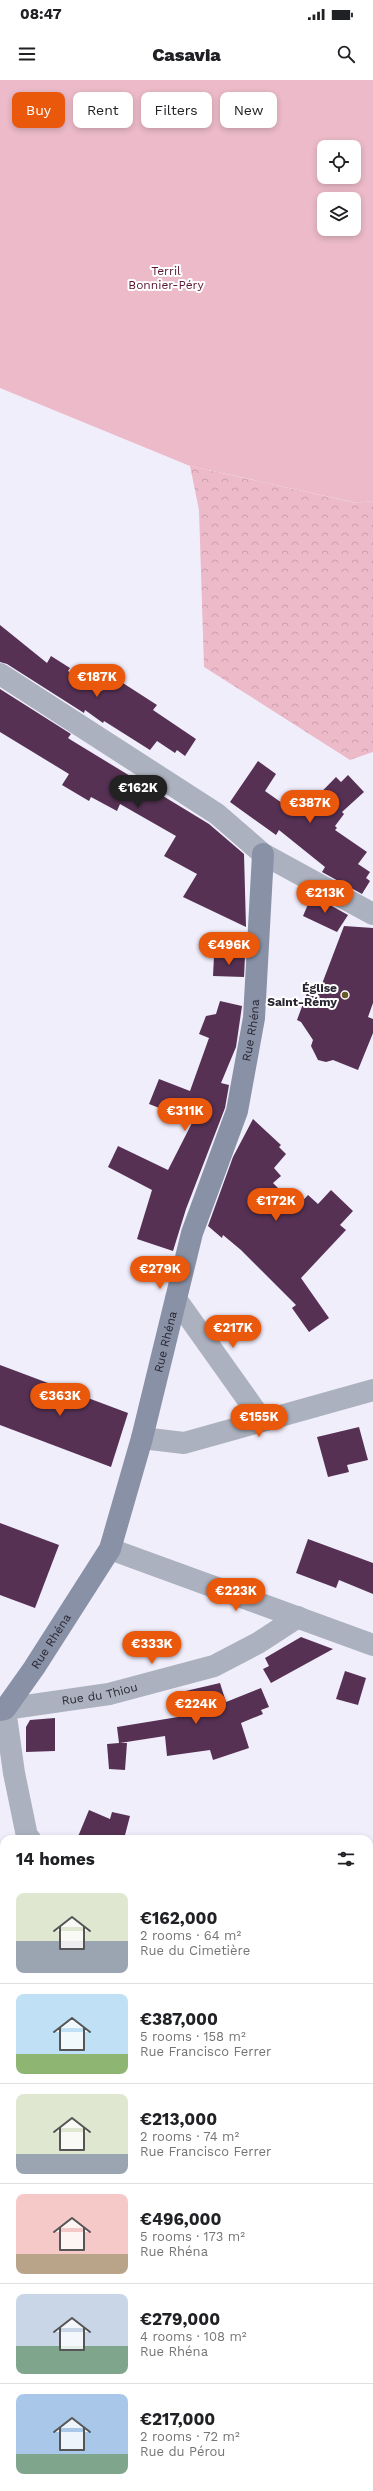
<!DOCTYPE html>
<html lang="en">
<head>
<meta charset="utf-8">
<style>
  :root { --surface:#fff; --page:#f6f6f6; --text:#202124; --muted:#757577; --line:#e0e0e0; --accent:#ea580c }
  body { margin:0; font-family:"Work Sans",sans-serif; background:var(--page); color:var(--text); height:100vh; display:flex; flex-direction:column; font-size:15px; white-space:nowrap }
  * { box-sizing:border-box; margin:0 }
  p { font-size:13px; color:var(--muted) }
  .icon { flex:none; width:22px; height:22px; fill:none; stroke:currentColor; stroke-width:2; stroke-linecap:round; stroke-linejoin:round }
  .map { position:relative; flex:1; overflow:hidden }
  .panel { position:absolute; left:0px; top:1755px; width:373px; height:656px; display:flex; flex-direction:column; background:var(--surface); border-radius:12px 12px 0 0; box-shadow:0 2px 6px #0003 }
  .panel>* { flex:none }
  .hud { position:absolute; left:12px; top:12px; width:349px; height:36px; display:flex; gap:8px }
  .fabs { position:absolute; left:317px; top:60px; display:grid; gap:8px }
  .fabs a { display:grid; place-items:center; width:44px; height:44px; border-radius:8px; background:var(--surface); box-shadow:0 2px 6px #0003; font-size:20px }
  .price { position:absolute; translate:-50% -34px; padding:0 9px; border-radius:14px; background:var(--accent); color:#fff; font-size:13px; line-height:26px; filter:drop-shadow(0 1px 2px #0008) }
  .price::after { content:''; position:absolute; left:50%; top:24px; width:12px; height:9px; margin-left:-6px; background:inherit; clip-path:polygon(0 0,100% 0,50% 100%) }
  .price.active { background:#222; color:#fff }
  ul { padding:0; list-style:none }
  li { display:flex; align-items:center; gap:12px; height:100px; padding:0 16px }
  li+li { border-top:1px solid var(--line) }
  li span { display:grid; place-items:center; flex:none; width:112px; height:80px; border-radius:8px; color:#555 }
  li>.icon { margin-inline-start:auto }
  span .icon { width:48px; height:48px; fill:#fffc; stroke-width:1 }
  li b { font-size:17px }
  h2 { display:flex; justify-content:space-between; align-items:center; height:48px; padding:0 16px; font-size:17px }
  .pill { padding:0 14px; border-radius:8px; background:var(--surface); box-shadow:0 2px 6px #0003; font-size:14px; line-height:36px }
  .pill.active { background:var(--accent); color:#fff }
  .status { display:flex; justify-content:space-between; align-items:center; height:28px; padding:0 20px; background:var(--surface); direction:ltr }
  .status svg { height:11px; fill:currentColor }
  header { display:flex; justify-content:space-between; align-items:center; height:52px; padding:0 16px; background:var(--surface); font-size:18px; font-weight:800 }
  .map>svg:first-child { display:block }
  .forest { fill:url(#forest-crowns) }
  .park { fill:#ecbac9; fill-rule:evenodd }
  .building { fill:#563154 }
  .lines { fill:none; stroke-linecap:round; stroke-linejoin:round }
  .path { stroke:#aca9b7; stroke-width:2.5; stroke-dasharray:2 3; stroke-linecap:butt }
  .street { stroke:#abb1be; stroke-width:22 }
  .secondary { stroke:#8991a6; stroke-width:22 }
  .poi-dot { fill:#695926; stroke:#fff; stroke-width:1.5 }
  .labels { text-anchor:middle; stroke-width:4; stroke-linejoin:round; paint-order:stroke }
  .park-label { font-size:12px; fill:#591331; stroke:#fff }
  .poi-label { font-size:12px; font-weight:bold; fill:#2a2733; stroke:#fff; text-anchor:end }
  .street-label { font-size:12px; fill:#2a2733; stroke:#fff }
</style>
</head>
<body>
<div class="status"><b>08:47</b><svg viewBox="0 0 49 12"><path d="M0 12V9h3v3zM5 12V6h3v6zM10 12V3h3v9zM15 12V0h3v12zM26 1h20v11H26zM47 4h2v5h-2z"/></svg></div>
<header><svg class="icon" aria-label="menu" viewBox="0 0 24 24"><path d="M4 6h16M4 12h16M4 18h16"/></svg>Casavia<svg class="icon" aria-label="search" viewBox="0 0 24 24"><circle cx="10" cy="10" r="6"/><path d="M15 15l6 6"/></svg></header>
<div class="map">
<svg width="373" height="2411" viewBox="0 0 373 2411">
  <defs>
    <pattern id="forest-crowns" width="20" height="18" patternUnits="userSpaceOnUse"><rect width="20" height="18" fill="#ecbac9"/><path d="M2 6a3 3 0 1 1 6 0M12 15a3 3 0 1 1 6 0" fill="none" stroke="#cba0ad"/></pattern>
  </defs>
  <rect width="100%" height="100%" fill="#f1eefc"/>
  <path class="forest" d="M190,386L356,423L373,421V672L350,680L204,587L199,430Z"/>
  <path class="park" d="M0,0H373V421L357,423L190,386L0,308ZM324,67H354V97H324ZM324,119H354V149H324Z"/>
  <g class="building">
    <path d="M0,545L47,583L51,576L70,588L68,591L102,611L112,596L157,625L153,630L196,659L185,676L177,670L175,673L157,661L150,670L104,641L103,643L85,630L84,633L7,584L0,582Z"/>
    <path d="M0,609L71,654L68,658L71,660L209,744L244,774L246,847L183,817L197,794L164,776L176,756L120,724L117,731L91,717L89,721L62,705L69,694L0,652Z"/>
    <path d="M258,681L276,694L265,711L299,735L336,697L341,702L348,695L364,712L342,732L344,734L335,746L337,748L335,750L367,772L358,784L370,792L366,798L370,801L362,814L322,792L325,787L279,750L276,755L230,722Z"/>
    <path d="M312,815L348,835L337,852L303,836Z"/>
    <path d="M344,846L373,848V923L368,937L373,939V953L358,990L333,980L326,982L318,980L311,966L313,960L301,942L297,940L307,913L317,917Z"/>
    <path d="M214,876H245L244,897L213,896Z"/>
    <path d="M220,921L242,926L236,967L221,1003L229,1005L225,1028L186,1129L173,1171L137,1159L152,1110L108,1087L118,1066L168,1090L193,1041L149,1024L159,999L190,1011L209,958L199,954L206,936L216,934Z"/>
    <path d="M253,1039L281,1065L279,1067L286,1074L274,1088L281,1096L273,1103L297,1127L308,1115L318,1124L331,1110L353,1131L340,1145L346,1150L301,1198L329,1238L309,1252L292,1228L296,1225L241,1170L223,1155L222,1158L208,1146L233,1077Z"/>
    <path d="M0,1285L128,1333L111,1387L0,1345Z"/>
    <path d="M359,1347L368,1380L347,1385L349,1392L328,1397L317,1357Z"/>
    <path d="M0,1443L59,1465L35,1528L0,1515Z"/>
    <path d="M308,1459L373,1483V1514L339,1500L336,1508L296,1493Z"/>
    <path d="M301,1557L333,1569L271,1603L263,1589L269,1586L265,1578Z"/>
    <path d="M345,1591L366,1598L358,1625L336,1619Z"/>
    <path d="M220,1603L226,1622L261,1608L269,1627L261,1630L263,1634L241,1643L249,1668L213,1680L210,1670L167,1676L165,1656L120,1663H127L125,1690L109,1689L107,1664L119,1663L117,1647L178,1637L175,1620L178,1619L177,1613Z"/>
    <path d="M55,1638V1671L26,1672V1647L30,1640Z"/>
    <path d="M89,1730L110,1739L112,1732L130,1736L124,1759H77Z"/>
  </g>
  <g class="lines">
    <g class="path">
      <path d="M369,2217H373"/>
      <path d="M0,2223L4,2222"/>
    </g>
    <g class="street">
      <path d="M0,594L217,734L263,774L373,834"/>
      <path d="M176,1219L262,1340"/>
      <path d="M142,1358L184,1363L373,1310"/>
      <path d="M110,1469L373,1565"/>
      <path id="s1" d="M30,1759L27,1756L14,1693L5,1629L109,1614L214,1586L258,1563L298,1537"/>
      <path d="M369,1908L373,1909"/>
      <path d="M369,2343H373"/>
      <path d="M0,2348H4"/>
      <path d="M66,2407V2411"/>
    </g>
    <g class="secondary">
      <path id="s2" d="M0,1630L5,1629L34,1588L110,1469L142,1358L192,1153L237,1031L254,938L263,774"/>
      <path d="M369,2094H373"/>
      <path d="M0,2099H4"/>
    </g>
  </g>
  <circle class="poi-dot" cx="345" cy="915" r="4"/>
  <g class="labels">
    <g class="park-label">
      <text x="166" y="195">Terril<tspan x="166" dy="14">Bonnier-Péry</tspan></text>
    </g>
    <g class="poi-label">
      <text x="337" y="912">Église<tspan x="337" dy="14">Saint-Rémy</tspan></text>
    </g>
    <g class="street-label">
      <text dy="4" stroke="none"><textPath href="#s2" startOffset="735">Rue Rhéna</textPath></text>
      <text dy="4" stroke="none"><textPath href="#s2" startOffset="411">Rue Rhéna</textPath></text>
      <text dy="4" stroke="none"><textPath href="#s2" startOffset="87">Rue Rhéna</textPath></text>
      <text dy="4" stroke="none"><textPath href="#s1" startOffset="229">Rue du Thiou</textPath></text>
    </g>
  </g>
</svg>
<div class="fabs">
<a><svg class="icon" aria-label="locate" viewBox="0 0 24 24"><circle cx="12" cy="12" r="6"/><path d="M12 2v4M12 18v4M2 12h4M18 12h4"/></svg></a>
<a><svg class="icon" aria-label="layers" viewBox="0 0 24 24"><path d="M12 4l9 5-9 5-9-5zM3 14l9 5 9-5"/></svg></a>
</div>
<b class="price" style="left:97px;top:618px">€187K</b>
<b class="price active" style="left:138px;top:729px">€162K</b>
<b class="price" style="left:310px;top:744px">€387K</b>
<b class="price" style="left:325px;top:834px">€213K</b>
<b class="price" style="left:229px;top:886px">€496K</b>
<b class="price" style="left:185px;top:1052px">€311K</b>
<b class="price" style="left:276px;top:1142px">€172K</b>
<b class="price" style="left:160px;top:1210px">€279K</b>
<b class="price" style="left:233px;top:1269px">€217K</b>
<b class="price" style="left:60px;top:1337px">€363K</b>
<b class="price" style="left:259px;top:1358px">€155K</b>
<b class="price" style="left:236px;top:1532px">€223K</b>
<b class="price" style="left:152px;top:1585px">€333K</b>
<b class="price" style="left:196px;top:1645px">€224K</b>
<div class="hud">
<a class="pill active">Buy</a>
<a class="pill">Rent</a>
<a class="pill">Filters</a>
<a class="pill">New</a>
</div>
<section class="panel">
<h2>14 homes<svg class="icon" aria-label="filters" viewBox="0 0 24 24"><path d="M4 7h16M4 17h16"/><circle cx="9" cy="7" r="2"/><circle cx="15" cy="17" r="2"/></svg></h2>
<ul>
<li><span style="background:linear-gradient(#dfe7d0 60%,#9aa5b1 0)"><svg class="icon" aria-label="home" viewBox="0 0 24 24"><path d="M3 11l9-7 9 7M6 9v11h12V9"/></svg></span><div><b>€162,000</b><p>2 rooms · 64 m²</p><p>Rue du Cimetière</p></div></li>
<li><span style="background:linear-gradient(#bfe0f5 75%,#8fb573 0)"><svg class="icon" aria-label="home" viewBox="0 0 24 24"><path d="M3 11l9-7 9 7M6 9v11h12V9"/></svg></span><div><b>€387,000</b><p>5 rooms · 158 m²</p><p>Rue Francisco Ferrer</p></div></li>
<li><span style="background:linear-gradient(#dfe7d0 75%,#9aa5b1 0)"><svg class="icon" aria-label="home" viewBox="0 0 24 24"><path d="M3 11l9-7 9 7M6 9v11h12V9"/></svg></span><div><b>€213,000</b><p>2 rooms · 74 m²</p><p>Rue Francisco Ferrer</p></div></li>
<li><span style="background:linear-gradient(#f6c9c9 75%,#b9a48a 0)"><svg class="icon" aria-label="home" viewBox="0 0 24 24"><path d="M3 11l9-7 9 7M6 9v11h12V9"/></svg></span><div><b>€496,000</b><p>5 rooms · 173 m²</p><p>Rue Rhéna</p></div></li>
<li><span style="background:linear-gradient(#c9d6e8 65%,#7fa58c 0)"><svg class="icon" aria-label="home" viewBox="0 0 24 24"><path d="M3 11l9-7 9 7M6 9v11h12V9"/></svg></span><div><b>€279,000</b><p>4 rooms · 108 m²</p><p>Rue Rhéna</p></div></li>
<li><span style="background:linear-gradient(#a9c7e8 75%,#7fa58c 0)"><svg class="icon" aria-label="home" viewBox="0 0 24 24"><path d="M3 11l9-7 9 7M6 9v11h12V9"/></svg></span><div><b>€217,000</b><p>2 rooms · 72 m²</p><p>Rue du Pérou</p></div></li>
</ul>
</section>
</div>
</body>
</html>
